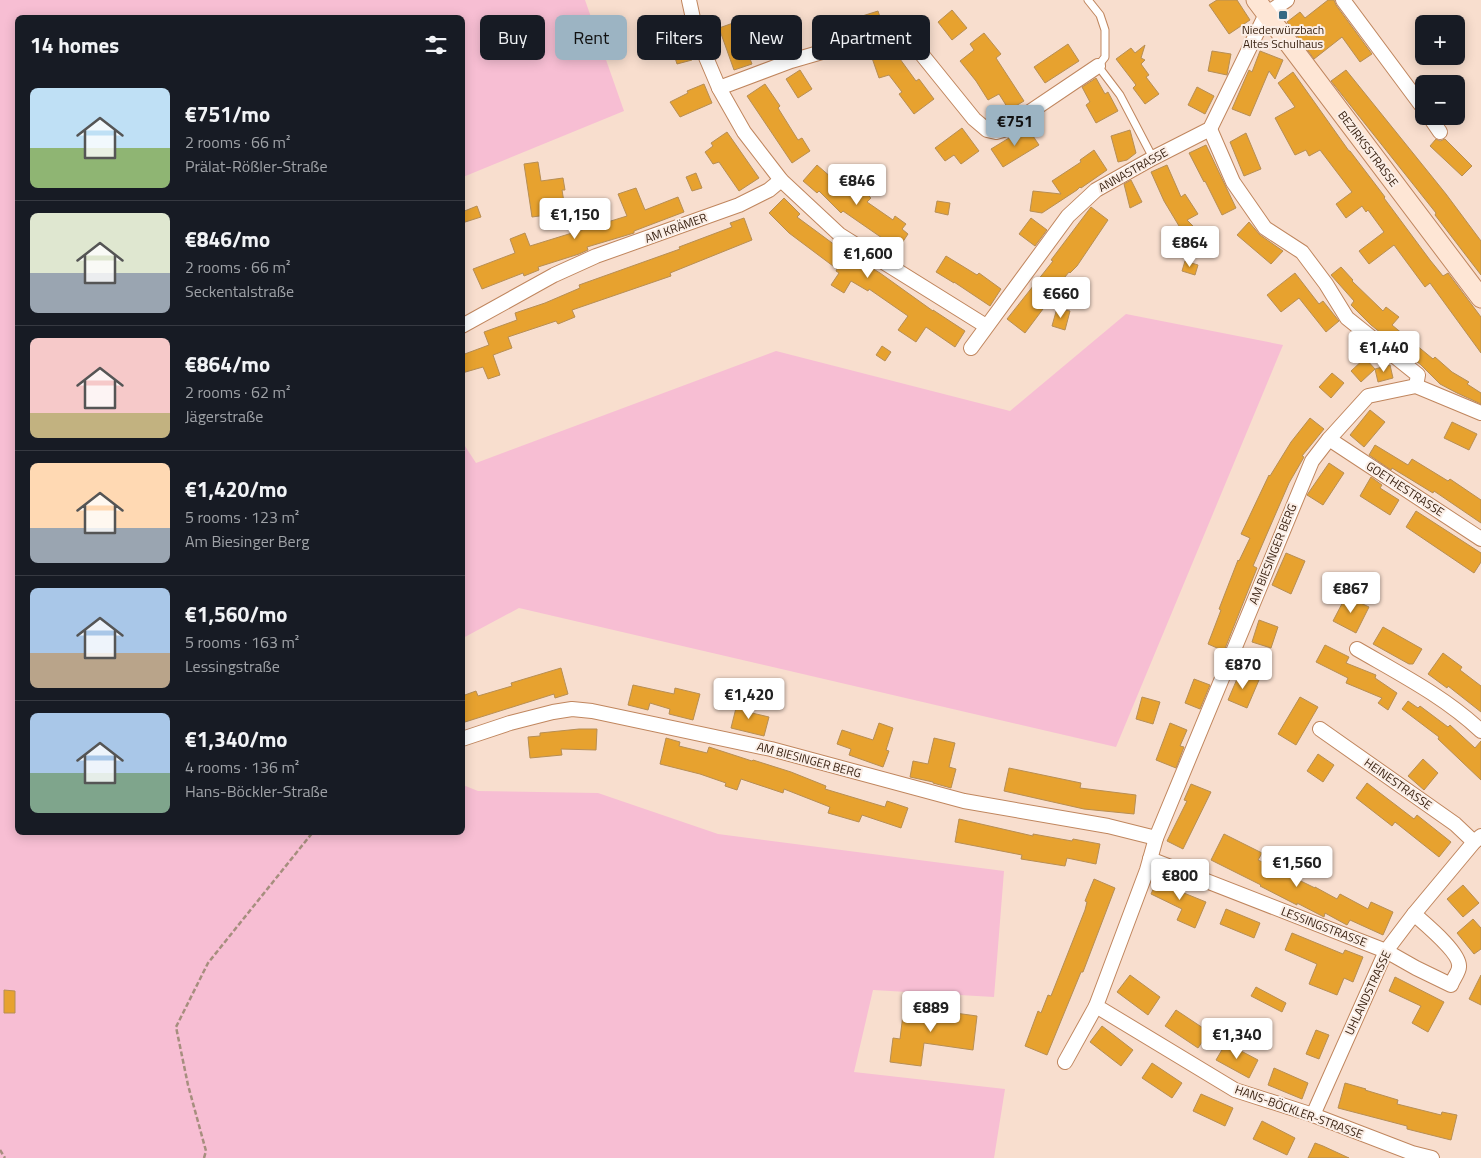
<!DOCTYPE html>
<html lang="en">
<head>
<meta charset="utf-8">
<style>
  :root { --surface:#171b24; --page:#20242c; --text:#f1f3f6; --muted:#9ea1a6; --line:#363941; --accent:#9cb4c3 }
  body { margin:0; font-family:"Titillium Web",sans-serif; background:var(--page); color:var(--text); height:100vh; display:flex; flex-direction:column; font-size:19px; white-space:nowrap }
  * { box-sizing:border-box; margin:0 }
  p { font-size:16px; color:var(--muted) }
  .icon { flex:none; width:28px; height:28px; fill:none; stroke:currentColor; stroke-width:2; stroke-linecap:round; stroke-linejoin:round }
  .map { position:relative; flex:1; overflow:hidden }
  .sheet { position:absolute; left:15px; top:15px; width:450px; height:820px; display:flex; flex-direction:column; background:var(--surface); border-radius:8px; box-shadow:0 2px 12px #0003 }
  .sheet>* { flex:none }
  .hud { position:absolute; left:480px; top:15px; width:475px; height:45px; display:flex; gap:10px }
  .fabs { position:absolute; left:1415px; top:15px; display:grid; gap:10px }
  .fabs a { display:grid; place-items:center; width:50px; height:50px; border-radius:8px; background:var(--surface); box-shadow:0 2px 12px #0003; font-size:25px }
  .price { position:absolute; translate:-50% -42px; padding:0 11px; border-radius:5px; background:#fff; color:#222; font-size:16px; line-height:32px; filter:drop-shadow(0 1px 2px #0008) }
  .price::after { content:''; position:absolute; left:50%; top:30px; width:15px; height:11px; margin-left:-8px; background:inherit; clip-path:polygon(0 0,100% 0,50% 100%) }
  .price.on { background:var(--accent); color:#111 }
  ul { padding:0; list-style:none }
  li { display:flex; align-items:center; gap:15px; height:125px; padding:0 15px }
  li+li { border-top:1px solid var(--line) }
  li span { display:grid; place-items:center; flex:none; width:140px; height:100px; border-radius:8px; color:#555 }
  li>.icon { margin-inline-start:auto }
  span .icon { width:60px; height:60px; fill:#fffc; stroke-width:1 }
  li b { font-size:21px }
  h2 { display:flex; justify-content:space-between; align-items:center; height:60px; padding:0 15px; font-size:21px }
  .tag { padding:0 18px; border-radius:8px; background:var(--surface); box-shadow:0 2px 12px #0003; font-size:18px; line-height:45px }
  .tag.on { background:var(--accent); color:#111 }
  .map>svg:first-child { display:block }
  .green { fill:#f7bed3 }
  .building { fill:#e7a22f; stroke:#b78e54 }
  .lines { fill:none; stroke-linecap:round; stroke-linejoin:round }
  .lane-casing { stroke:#c0865e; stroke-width:9 }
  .street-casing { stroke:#c0865e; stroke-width:16 }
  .secondary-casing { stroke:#c0865e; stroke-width:21 }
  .path { stroke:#a68e7e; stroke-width:2.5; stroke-dasharray:5 2.5; stroke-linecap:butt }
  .lane { stroke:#fff; stroke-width:7 }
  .street { stroke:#fff; stroke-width:14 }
  .secondary { stroke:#fee6d5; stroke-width:19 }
  .poi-dot { fill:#346884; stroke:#fbeee6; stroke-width:2 }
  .labels { text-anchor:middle; stroke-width:4; stroke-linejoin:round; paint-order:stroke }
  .poi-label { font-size:12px; fill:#3b2414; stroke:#fbeee6 }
  .street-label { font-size:12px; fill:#3b2414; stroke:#fbeee6 }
</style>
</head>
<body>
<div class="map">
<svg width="1481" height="1158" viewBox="0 0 1481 1158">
  <rect width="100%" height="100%" fill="#f8dece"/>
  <g class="green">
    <path d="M0,0H585L624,111L463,177L462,18H18V832L322,833L319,838L323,832H462L463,785L478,791L598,793L718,834L1004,871L994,997L873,990L854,1072L1005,1089L994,1158H0Z"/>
    <path d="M1126,314L1283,345L1116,747L519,608L463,638V443L476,463L776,351L1010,411Z"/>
  </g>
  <g class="building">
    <path d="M1217,0H1237L1250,20L1229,34L1209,5Z"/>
    <path d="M1328,0H1334L1336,5L1372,54L1360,62L1342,37L1314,59L1287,22L1300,12L1305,18Z"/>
    <path d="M952,10L967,28L952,40L938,22Z"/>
    <path d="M878,11L882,23L860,30L856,18Z"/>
    <path d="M736,22L752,64L734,70L719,28Z"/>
    <path d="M984,33L1001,54L996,58L1024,101L1009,110L999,94L988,100L976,81L960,61L974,50L970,44Z"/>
    <path d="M686,40L692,60L677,64L671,45Z"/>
    <path d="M1068,44L1079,61L1045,83L1034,67Z"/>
    <path d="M1145,45L1141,58L1145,60L1141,64L1149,75L1146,77L1159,94L1145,104L1133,88L1136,85L1116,59L1131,48L1135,53Z"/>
    <path d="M892,48L916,81L919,79L934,99L914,114L899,94L902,92L889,75L879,78L871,55Z"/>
    <path d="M1212,51L1231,54L1227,75L1208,71Z"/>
    <path d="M1260,51L1283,60L1275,79L1269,71L1250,116L1232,109L1249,70L1252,72Z"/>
    <path d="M800,70L812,89L798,98L786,79Z"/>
    <path d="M1346,70L1446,194L1481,241V275L1435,215L1436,213L1331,81Z"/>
    <path d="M1293,72L1349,151H1350L1385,197L1384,198L1430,260L1443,276L1448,273L1481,317V353L1430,283L1425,287L1394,245L1369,264L1359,251L1384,232L1368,210L1366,212L1362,206L1346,218L1336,204L1352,192L1320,150L1309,156L1306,150L1295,155L1275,118L1295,107L1278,83Z"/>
    <path d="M1096,78L1105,94L1108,92L1118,111L1096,123L1086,105L1090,102L1082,87Z"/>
    <path d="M704,84L712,103L680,117L670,102L688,93L687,91Z"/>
    <path d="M765,84L780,106L778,108L798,140L802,138L810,151L792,163L747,96Z"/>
    <path d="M1197,87L1214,96L1205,114L1188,105Z"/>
    <path d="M1027,127L1039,145L1003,167L991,149Z"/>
    <path d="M962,128L979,151L961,164L954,155L945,161L935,148Z"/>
    <path d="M1130,130L1136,153L1127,160L1118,162L1111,136Z"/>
    <path d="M727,132L759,178L739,191L719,162L713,164L705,152L713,146L711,143Z"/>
    <path d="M1246,133L1261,169L1244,176L1230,142Z"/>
    <path d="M1436,139L1440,141L1445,139L1472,166L1462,176L1430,146Z"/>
    <path d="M1206,145L1236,208L1222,215L1205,181L1204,182L1189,153Z"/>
    <path d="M1094,150L1107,170L1081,188L1080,187L1077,190L1042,213L1030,211L1033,191L1061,194L1052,181L1081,162L1080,160Z"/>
    <path d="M538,162L541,181L563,178L565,190H562L564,202L545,205L547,215L532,217L524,164Z"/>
    <path d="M817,165L840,185L849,176L871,198L867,202L893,220L895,216L906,224L902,229L908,234L898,249L843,211L841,213L819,191L817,193L803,181Z"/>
    <path d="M1167,165L1181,197L1185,194L1198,214L1187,220L1203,236L1187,252L1182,240L1185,236L1164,201L1151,172Z"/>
    <path d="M696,173L702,188L692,191L686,177Z"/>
    <path d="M1131,180L1142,202L1130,208L1124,184Z"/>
    <path d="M636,188L645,210L678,197L684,212L634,231V233L587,247L588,250L579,254L538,267L539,270L524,276L523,273L482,289L473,269L515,253L510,239L525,233L530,246L627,216L618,194Z"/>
    <path d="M784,198L800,214L797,217L847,254V253L880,273L933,311V310L965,331L955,347L926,327L916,342L898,330L908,316L869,289L868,291L851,281L844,293L831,285L839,273L836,271L837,269L789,233L769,213Z"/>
    <path d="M937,201L950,203L948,215L935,212Z"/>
    <path d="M477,206L481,217L462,223V212Z"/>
    <path d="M1091,207L1108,220L1077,266L1070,273L1069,272L1043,304L1046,305L1025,333L1007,319L1053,261L1051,260Z"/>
    <path d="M744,218L752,240L670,273L671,276L572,310L575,317L558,324L556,321L508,337L512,348L493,355L500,375L488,379L483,367L462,373V355L489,345L484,332L517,320L515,313L545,303L580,288L579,285L680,249L679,247L732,227L730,223Z"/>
    <path d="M1031,218L1047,230L1035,246L1019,234Z"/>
    <path d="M1249,222L1260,235L1283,251L1271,264L1237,235Z"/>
    <path d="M946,256L977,275L979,273L1001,289L990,306L954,282V283L936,272Z"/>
    <path d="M1185,261L1198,265L1195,275L1182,271Z"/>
    <path d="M1341,267L1353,280L1352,281L1383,311L1386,307L1399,317L1392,325L1433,359L1435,357L1452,372L1469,382L1467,384L1481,393V404L1457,393L1440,384L1421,365L1371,325L1351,305L1354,301L1331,275Z"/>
    <path d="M1295,273L1319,304L1323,301L1339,321L1326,332L1299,298L1281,312L1267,295Z"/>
    <path d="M1057,308L1070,311L1065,330L1052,326Z"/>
    <path d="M882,346L891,352L885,361L876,355Z"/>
    <path d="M1365,358L1375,369L1361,382L1351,371Z"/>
    <path d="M1390,365L1393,378L1378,382L1375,369Z"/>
    <path d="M1332,373L1344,383L1331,398L1319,387Z"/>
    <path d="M1370,410L1385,422L1364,447L1350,435Z"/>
    <path d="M1310,418L1324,429L1302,456L1304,457L1289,483L1253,566L1257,568L1224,651L1208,644L1221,610L1219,609L1238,560L1239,561L1250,538L1241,534L1269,475L1270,476L1291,442Z"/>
    <path d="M1452,422L1477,434L1469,450L1444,438Z"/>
    <path d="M1375,445L1408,465L1412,459L1448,481L1450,479L1481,500V523L1434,491L1433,493L1392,468L1391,470L1369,455Z"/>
    <path d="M1329,463L1344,473L1323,505L1307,495Z"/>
    <path d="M1371,477L1382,485L1380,488L1399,500L1390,515L1360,496Z"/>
    <path d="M1416,511L1481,553V562L1474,573L1406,527Z"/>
    <path d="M1286,553L1305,561L1291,594L1272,585Z"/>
    <path d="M1346,596L1369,607L1356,633L1333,621Z"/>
    <path d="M1259,620L1278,627L1271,648L1252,642Z"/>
    <path d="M1383,627L1422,649L1413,664H1409L1373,644Z"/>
    <path d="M1325,645L1349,657L1346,663L1376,675L1375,678L1397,693L1388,710L1378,703L1382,698L1346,683L1348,678L1316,662Z"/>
    <path d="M1443,653L1462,667L1460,670L1481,686V712L1448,686L1447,688L1428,674Z"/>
    <path d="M561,668L568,694L555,698L554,694L465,722L462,714V696L476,691L478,696L512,686L511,683Z"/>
    <path d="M1240,672L1259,680L1247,708L1228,700Z"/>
    <path d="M1194,679L1210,685L1200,709L1185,703Z"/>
    <path d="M633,685L674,694L675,688L700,694L693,720L669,714L670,709L650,703L648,710L628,705Z"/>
    <path d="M1142,697L1160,702L1153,724L1136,719Z"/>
    <path d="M1300,697L1318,707L1296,745L1278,734Z"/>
    <path d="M738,700L754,704L752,713L769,717L764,736L731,728Z"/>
    <path d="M1408,701L1418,708L1420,706L1448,727L1450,725L1475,748L1481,741V780L1438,739L1439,737L1402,709Z"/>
    <path d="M879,723L893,728L886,750L889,751L883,767L849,755L851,749L837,744L842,730L873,740Z"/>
    <path d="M1170,723L1187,730L1180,746L1184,747L1176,768L1156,760Z"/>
    <path d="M579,729H597L596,750L561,749L562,755L530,758L528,737L540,736V733Z"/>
    <path d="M666,738L680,742L679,746L707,753L709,747L752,761L753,760L791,772L826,786L825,789L885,807L887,801L908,808L901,828L862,815L859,822L828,813L830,807L784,789L783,793L741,779L737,790L725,786L726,783L700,774L660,764Z"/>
    <path d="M934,738L955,743L949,767L956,769L951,788L933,783V782L910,777L913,761L928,764Z"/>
    <path d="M1318,754L1334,765L1323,782L1307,771Z"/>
    <path d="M1423,759L1438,773L1424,790L1408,776Z"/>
    <path d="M1009,768L1081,783L1080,788L1136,795L1134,814L1084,809L1004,791Z"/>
    <path d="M1367,783L1414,819L1417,815L1451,842L1439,857L1395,822L1392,826L1356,798Z"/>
    <path d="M1191,784L1211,792L1183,849L1167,841L1187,801L1184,800Z"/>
    <path d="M959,819L1033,836V834L1072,841L1073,839L1100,844L1096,864L1067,858L1065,866L1021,859L1022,855L955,842Z"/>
    <path d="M1224,834L1262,853L1258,860L1315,888V887L1337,899L1340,894L1368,909L1371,902L1393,912L1383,935L1350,920L1347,925L1325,913L1324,917L1297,903V905L1260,886L1261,885L1211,860Z"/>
    <path d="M1159,876L1181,887L1179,891L1206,902L1195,928L1177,920L1182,909L1151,894Z"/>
    <path d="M1094,879L1115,888L1083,972H1081L1047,1055L1025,1046L1038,1011L1041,1013L1048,995L1051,996L1085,910L1087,902L1085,901Z"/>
    <path d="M1463,885L1479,903L1463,917L1447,899Z"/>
    <path d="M1226,909L1260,923L1254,938L1220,924Z"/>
    <path d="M1473,919L1481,928V949L1474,954L1457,933Z"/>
    <path d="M1292,933L1343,954L1345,950L1363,957L1353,982L1344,978L1337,995L1309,984L1317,964L1285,950Z"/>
    <path d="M1130,975L1160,997L1148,1015L1117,992Z"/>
    <path d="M1481,975V1005L1469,999Z"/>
    <path d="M1395,977L1444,1002L1428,1032L1412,1023L1421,1006L1389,991Z"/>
    <path d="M1256,987L1286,1003L1282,1012L1251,996Z"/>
    <path d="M4,990L15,991V1013H4Z"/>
    <path d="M904,1006L977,1016L973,1050L924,1043L921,1066L890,1062L893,1038L900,1039Z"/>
    <path d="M1176,1010L1209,1032L1198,1048L1165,1026Z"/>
    <path d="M1102,1026L1133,1050L1121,1066L1090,1042Z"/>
    <path d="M1316,1030L1329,1035L1319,1059L1306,1054Z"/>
    <path d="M1226,1043L1258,1060L1249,1078L1216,1060Z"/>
    <path d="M1152,1063L1182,1083L1172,1098L1142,1078Z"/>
    <path d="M1274,1068L1308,1083L1302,1099L1268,1085Z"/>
    <path d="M1345,1083L1366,1089L1365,1090L1398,1100L1397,1104L1441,1115L1442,1112L1457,1115L1451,1140L1407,1129V1126L1338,1108Z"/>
    <path d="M1201,1094L1233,1108L1225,1126L1193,1111Z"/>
    <path d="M1262,1121L1295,1138L1287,1155L1253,1139Z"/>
    <path d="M1315,1143L1323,1146L1349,1158H1308Z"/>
  </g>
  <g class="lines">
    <g class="lane-casing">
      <path id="lane" d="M1088,0L1100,15L1105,30V57L1098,66L1120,95L1153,158"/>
    </g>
    <g class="street-casing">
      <g id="street">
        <path d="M689,0L694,23L705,55L719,88L744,132L781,180L840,235L986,326"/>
        <path d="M1343,0L1424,109"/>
        <path d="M719,88L791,61L877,36L891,35L905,40L919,51L974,119L987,130L996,132L1003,130L1098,66"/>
        <path d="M1429,116L1440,132"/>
        <path d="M1210,129L1233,182L1265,228L1302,252L1326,284L1347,318L1418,375L1416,386"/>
        <path d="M462,326L554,275L596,256L739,205L769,190L781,180"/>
        <path d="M971,348L1068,216L1096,190L1153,158L1210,129L1266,14L1287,0"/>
        <path d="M1329,439L1481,539"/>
        <path d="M1357,649C1400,674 1445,697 1481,731"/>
        <path d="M1320,729L1455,824L1474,842"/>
        <path d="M462,739L510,723L553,712L572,709L592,711L771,749L964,801L1108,826L1156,838"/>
        <path d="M1150,859L1386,951L1416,968L1451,985C1453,979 1459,972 1459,967C1461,953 1424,923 1414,914"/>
        <path d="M1065,1062L1096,1006"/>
        <path d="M1313,1115L1386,951L1414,914L1474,842L1481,836"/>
        <path d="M1432,1158L1412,1153L1313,1115L1235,1090L1096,1006L1147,870L1156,838L1312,461L1329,439L1368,396L1416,386L1481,413"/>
      </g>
    </g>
    <g class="secondary-casing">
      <path id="secondary" d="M1256,0L1481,298"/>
    </g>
    <g class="path">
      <path d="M0,1150L5,1158"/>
      <path d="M204,1158L206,1151L188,1085L176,1027L208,963L313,832"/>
    </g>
    <use href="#lane" class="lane"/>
    <use href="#street" class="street"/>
    <use href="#secondary" class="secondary"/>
  </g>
  <rect class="poi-dot" x="1278" y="10" width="10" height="10" rx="2.5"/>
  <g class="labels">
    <g class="poi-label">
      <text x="1283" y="34">Niederwürzbach<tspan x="1283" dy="14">Altes Schulhaus</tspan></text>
    </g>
    <g class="street-label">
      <text transform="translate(1368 149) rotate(53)" y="4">BEZIRKSSTRASSE</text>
      <text transform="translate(1133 170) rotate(-29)" y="4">ANNASTRASSE</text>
      <text transform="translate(676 228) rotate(-20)" y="4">AM KRÄMER</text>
      <text transform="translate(1405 489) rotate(33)" y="4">GOETHESTRASSE</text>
      <text transform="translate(1273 554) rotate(-68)" y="4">AM BIESINGER BERG</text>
      <text transform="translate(809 760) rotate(15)" y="4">AM BIESINGER BERG</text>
      <text transform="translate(1398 784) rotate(35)" y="4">HEINESTRASSE</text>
      <text transform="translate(1324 927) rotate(21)" y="4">LESSINGSTRASSE</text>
      <text transform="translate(1368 993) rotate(-65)" y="4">UHLANDSTRASSE</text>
      <text transform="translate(1299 1112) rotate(20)" y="4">HANS-BÖCKLER-STRASSE</text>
    </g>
  </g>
</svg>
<div class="fabs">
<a>+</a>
<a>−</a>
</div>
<b class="price on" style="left:1015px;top:147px">€751</b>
<b class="price" style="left:857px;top:206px">€846</b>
<b class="price" style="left:575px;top:240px">€1,150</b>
<b class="price" style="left:1190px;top:268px">€864</b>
<b class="price" style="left:868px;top:279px">€1,600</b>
<b class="price" style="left:1061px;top:319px">€660</b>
<b class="price" style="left:1384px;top:373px">€1,440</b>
<b class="price" style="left:1351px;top:614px">€867</b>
<b class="price" style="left:1243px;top:690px">€870</b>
<b class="price" style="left:749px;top:720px">€1,420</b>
<b class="price" style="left:1297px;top:888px">€1,560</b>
<b class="price" style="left:1180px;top:901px">€800</b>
<b class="price" style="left:931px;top:1033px">€889</b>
<b class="price" style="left:1237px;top:1060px">€1,340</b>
<div class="hud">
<a class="tag">Buy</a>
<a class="tag on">Rent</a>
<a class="tag">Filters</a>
<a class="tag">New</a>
<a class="tag">Apartment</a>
</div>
<section class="sheet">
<h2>14 homes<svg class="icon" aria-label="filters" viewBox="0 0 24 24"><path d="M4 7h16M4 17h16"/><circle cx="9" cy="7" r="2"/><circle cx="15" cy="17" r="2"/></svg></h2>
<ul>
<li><span style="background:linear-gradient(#bfe0f5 60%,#8fb573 0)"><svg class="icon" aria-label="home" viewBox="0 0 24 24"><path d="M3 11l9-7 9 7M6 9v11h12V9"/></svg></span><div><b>€751/mo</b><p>2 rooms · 66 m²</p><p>Prälat-Rößler-Straße</p></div></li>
<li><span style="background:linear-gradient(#dfe7d0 60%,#9aa5b1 0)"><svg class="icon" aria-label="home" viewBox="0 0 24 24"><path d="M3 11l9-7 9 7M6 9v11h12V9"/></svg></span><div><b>€846/mo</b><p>2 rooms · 66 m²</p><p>Seckentalstraße</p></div></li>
<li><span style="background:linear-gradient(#f6c9c9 75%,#c2b280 0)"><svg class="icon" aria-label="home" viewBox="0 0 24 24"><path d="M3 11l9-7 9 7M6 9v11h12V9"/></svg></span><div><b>€864/mo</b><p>2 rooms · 62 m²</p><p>Jägerstraße</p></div></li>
<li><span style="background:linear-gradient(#ffd9b3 65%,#9aa5b1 0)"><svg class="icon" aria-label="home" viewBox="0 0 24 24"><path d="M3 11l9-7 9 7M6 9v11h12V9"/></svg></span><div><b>€1,420/mo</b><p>5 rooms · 123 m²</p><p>Am Biesinger Berg</p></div></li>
<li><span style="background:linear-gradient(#a9c7e8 65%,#b9a48a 0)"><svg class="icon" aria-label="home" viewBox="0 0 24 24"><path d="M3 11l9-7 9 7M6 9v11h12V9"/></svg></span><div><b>€1,560/mo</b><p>5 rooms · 163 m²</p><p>Lessingstraße</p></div></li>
<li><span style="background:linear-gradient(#a9c7e8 60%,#7fa58c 0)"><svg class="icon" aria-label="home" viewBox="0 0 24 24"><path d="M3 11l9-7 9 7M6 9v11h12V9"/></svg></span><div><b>€1,340/mo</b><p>4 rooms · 136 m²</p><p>Hans-Böckler-Straße</p></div></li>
</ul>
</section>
</div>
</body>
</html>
